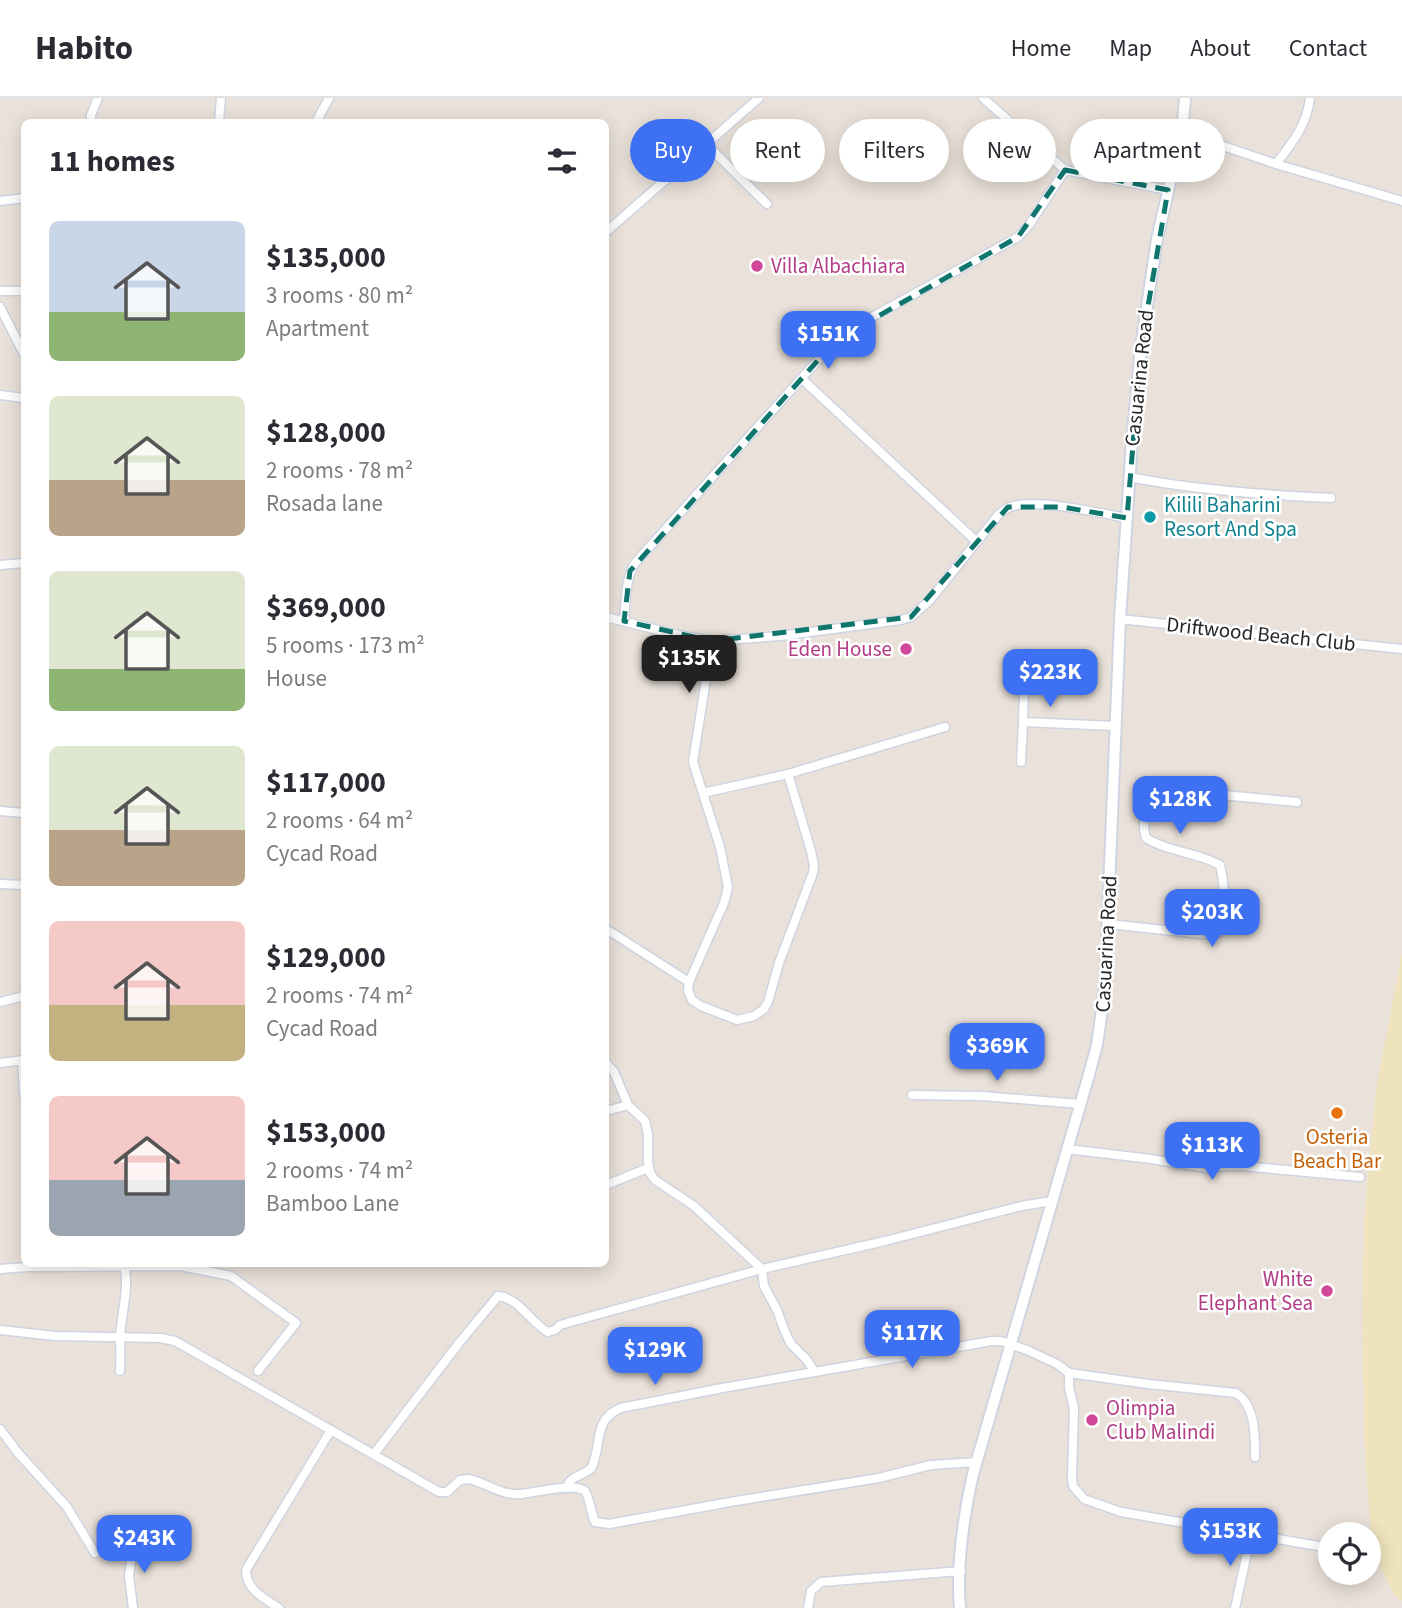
<!DOCTYPE html>
<html lang="en">
<head>
<meta charset="utf-8">
<style>
  :root { --surface:#fff; --page:#f2f2f3; --text:#2b2b33; --muted:#7c7c81; --line:#e1e1e2; --accent:#3e70f3 }
  body { margin:0; font-family:"Source Sans 3",sans-serif; background:var(--page); color:var(--text); height:100vh; display:flex; flex-direction:column; font-size:26px; white-space:nowrap }
  * { box-sizing:border-box; margin:0 }
  p { font-size:23px; color:var(--muted) }
  .icon { flex:none; width:38px; height:38px; fill:none; stroke:currentColor; stroke-width:2; stroke-linecap:round; stroke-linejoin:round }
  .map { position:relative; flex:1; overflow:hidden }
  .side { position:absolute; left:21px; top:21px; width:588px; height:1148px; display:flex; flex-direction:column; background:var(--surface); border-radius:10px; box-shadow:0 4px 18px #0003 }
  .side>* { flex:none }
  .guide { position:absolute; left:630px; top:21px; width:665px; height:63px; display:flex; gap:14px }
  .buttons { position:absolute; left:1318px; top:1424px; display:grid; gap:14px }
  .buttons a { display:grid; place-items:center; width:63px; height:63px; border-radius:50%; background:var(--surface); box-shadow:0 4px 18px #0003; font-size:35px }
  .price { position:absolute; translate:-50% -60px; padding:0 16px; border-radius:14px; background:var(--accent); color:#fff; font-size:23px; line-height:46px; filter:drop-shadow(0 2px 4px #0008) }
  .price::after { content:''; position:absolute; left:50%; top:42px; width:21px; height:16px; margin-left:-10px; background:inherit; clip-path:polygon(0 0,100% 0,50% 100%) }
  .price.selected { background:#222; color:#fff }
  ul { padding:0; list-style:none }
  li { display:flex; align-items:center; gap:21px; height:175px; padding:0 28px }
  li span { display:grid; place-items:center; flex:none; width:196px; height:140px; border-radius:10px; color:#555 }
  li>.icon { margin-inline-start:auto }
  span .icon { width:84px; height:84px; fill:#fffc; stroke-width:1 }
  li b { font-size:30px }
  h2 { display:flex; justify-content:space-between; align-items:center; height:84px; padding:0 28px; font-size:30px }
  .chip { padding:0 24px; border-radius:32px; background:var(--surface); box-shadow:0 4px 18px #0003; font-size:24px; line-height:63px }
  .chip.selected { background:var(--accent); color:#fff }
  header { display:flex; align-items:center; gap:42px; box-sizing:border-box; height:98px; padding:0 35px; background:var(--surface); border-bottom:2px solid var(--line) }
  header strong { font-size:33px }
  nav { display:flex; gap:38px; margin-inline-start:auto; font-size:24px }
  .map>svg:first-child { display:block }
  .sand { fill:#efe3bd }
  .lines { fill:none; stroke-linecap:round; stroke-linejoin:round }
  .street-casing { stroke:#cfd4e1; stroke-width:11 }
  .secondary-casing { stroke:#cfd4e1; stroke-width:14 }
  .street { stroke:#fff; stroke-width:8 }
  .secondary { stroke:#fff; stroke-width:10 }
  .marked { fill:none; stroke:#0f766e; stroke-width:5; stroke-dasharray:14 9; stroke-linejoin:round }
  .hotel-dot { fill:#d1479c; stroke:#fff; stroke-width:2.5 }
  .culture-dot { fill:#0f9aa8; stroke:#fff; stroke-width:2.5 }
  .food-dot { fill:#e8710a; stroke:#fff; stroke-width:2.5 }
  .labels { text-anchor:middle; stroke-width:5; stroke-linejoin:round; paint-order:stroke }
  .hotel-label { font-size:21px; fill:#b23c85; stroke:#fff; text-anchor:start }
  .street-label { font-size:21px; fill:#282828; stroke:#fff }
  .culture-label { font-size:21px; fill:#0d838f; stroke:#fff; text-anchor:start }
  .food-label { font-size:21px; fill:#c56008; stroke:#fff }
</style>
</head>
<body>
<header>
<strong>Habito</strong>
<nav><a>Home</a><a>Map</a><a>About</a><a>Contact</a></nav>
</header>
<div class="map">
<svg width="1402" height="1510" viewBox="0 0 1402 1510">
  <rect width="100%" height="100%" fill="#eae2da"/>
  <path class="sand" d="M1402,855V1503L1395,1498L1373,1453L1365,1361L1362,1225L1364,1122L1376,991Z"/>
  <g class="lines">
    <g class="street-casing">
      <g id="street">
        <path d="M983,0L1065,72L1168,92"/>
        <path d="M91,24V17L98,0"/>
        <path d="M219,24L221,0"/>
        <path d="M316,24L329,0"/>
        <path d="M1182,34L1276,66L1402,103"/>
        <path d="M706,46L767,106"/>
        <path d="M1276,66C1292,45 1307,27 1310,0"/>
        <path d="M0,103L24,100"/>
        <path d="M606,134L759,0"/>
        <path d="M0,193H24"/>
        <path d="M0,209L24,256"/>
        <path d="M802,281L977,444"/>
        <path d="M0,297L24,300"/>
        <path d="M1129,379C1195,392 1263,397 1331,400"/>
        <path d="M0,467L24,465"/>
        <path d="M606,519L678,537L712,543L780,538L901,522L911,519L930,502L999,416C1004,413 1007,409 1013,408C1041,401 1098,415 1127,420"/>
        <path d="M1120,521L1402,551"/>
        <path d="M624,523C626,503 625,481 635,465L836,242L863,224L1018,139L1029,127L1065,72"/>
        <path d="M712,543L693,664L720,749L728,789L724,805L689,884L688,892L692,902L701,908L737,922L754,918L764,911L768,904L779,865L813,775L814,768L811,753L788,676"/>
        <path d="M1025,556L1023,624L1116,628"/>
        <path d="M1021,664L1023,624"/>
        <path d="M703,695L788,676L945,629"/>
        <path d="M0,713L24,715"/>
        <path d="M0,786L24,787"/>
        <path d="M1108,826L1211,837L1220,834L1222,831C1226,816 1224,782 1220,767C1197,754 1168,754 1146,740C1143,732 1144,725 1145,716C1147,697 1149,691 1170,692L1297,704"/>
        <path d="M606,831L689,884"/>
        <path d="M0,904L24,898"/>
        <path d="M22,962L24,995"/>
        <path d="M0,965L24,962"/>
        <path d="M606,965L614,974L628,1007L645,1023L648,1036V1063L650,1075L655,1082L694,1108L762,1171L764,1188L777,1212L785,1234L791,1246L806,1261L815,1274"/>
        <path d="M912,997L982,998L1080,1006"/>
        <path d="M606,1013L628,1007"/>
        <path d="M1067,1051L1151,1061L1207,1070L1227,1068H1242L1360,1079"/>
        <path d="M606,1087L648,1070"/>
        <path d="M0,1171L27,1169L181,1168L231,1178L296,1225L258,1273"/>
        <path d="M0,1232L55,1238L160,1240L175,1243L439,1394H447L460,1382L468,1381C485,1384 502,1398 520,1396C534,1395 574,1384 585,1393C589,1397 591,1416 595,1424L609,1426L736,1403L879,1380L931,1367L977,1364"/>
        <path d="M120,1273C121,1261 120,1250 120,1239C121,1217 131,1184 123,1166"/>
        <path d="M1069,1275L1148,1286L1236,1295C1256,1308 1255,1338 1255,1359"/>
        <path d="M0,1331L19,1356L67,1409L95,1455L101,1453H127L131,1465L129,1478L133,1510"/>
        <path d="M374,1356L459,1245L498,1198C519,1200 530,1224 548,1234L555,1232L560,1227L762,1171L885,1143L1021,1108L1052,1103"/>
        <path d="M567,1390C569,1377 585,1378 592,1369C602,1346 593,1321 621,1310L717,1291L992,1243H1001L1027,1252L1057,1266L1069,1275V1290L1074,1310L1072,1380L1073,1388L1084,1401L1121,1414L1330,1450"/>
        <path d="M279,1510C264,1500 246,1492 246,1472L331,1332"/>
        <path d="M808,1510L811,1493L821,1484L961,1473"/>
        <path d="M1235,1510L1251,1437"/>
      </g>
    </g>
    <g class="secondary-casing">
      <path id="secondary" d="M960,1510C956,1470 964,1415 973,1376L1088,980L1097,947L1105,890L1120,521L1132,343L1141,249L1157,141L1182,34L1185,0"/>
    </g>
    <use href="#street" class="street"/>
    <use href="#secondary" class="secondary"/>
  </g>
  <path class="marked" d="M1065,72L1168,92L1141,249L1127,420L1062,409H1008L911,519L712,543L624,523L630,473L836,242L1018,139Z"/>
  <g class="hotel-dot">
    <circle cx="757" cy="168" r="7"/>
    <circle cx="906" cy="551" r="7"/>
    <circle cx="1327" cy="1193" r="7"/>
    <circle cx="1092" cy="1322" r="7"/>
  </g>
  <circle class="culture-dot" cx="1150" cy="419" r="7"/>
  <circle class="food-dot" cx="1337" cy="1015" r="7"/>
  <g class="labels">
    <g class="hotel-label">
      <text x="771" y="175">Villa Albachiara</text>
      <text x="892" y="558" text-anchor="end">Eden House</text>
      <text x="1313" y="1188" text-anchor="end">White<tspan x="1313" dy="24">Elephant Sea</tspan></text>
      <text x="1106" y="1317">Olimpia<tspan x="1106" dy="24">Club Malindi</tspan></text>
    </g>
    <g class="street-label">
      <text transform="translate(1139 280) rotate(-84)" y="7">Casuarina Road</text>
      <text transform="translate(1261 536) rotate(6)" y="7">Driftwood Beach Club</text>
      <text transform="translate(1106 846) rotate(-87)" y="7">Casuarina Road</text>
    </g>
    <g class="culture-label">
      <text x="1164" y="414">Kilili Baharini<tspan x="1164" dy="24">Resort And Spa</tspan></text>
    </g>
    <g class="food-label">
      <text x="1337" y="1046">Osteria<tspan x="1337" dy="24">Beach Bar</tspan></text>
    </g>
  </g>
</svg>
<div class="buttons">
<a><svg class="icon" aria-label="locate" viewBox="0 0 24 24"><circle cx="12" cy="12" r="6"/><path d="M12 2v4M12 18v4M2 12h4M18 12h4"/></svg></a>
</div>
<b class="price" style="left:828px;top:273px">$151K</b>
<b class="price selected" style="left:689px;top:597px">$135K</b>
<b class="price" style="left:1050px;top:611px">$223K</b>
<b class="price" style="left:1180px;top:738px">$128K</b>
<b class="price" style="left:1212px;top:851px">$203K</b>
<b class="price" style="left:997px;top:985px">$369K</b>
<b class="price" style="left:1212px;top:1084px">$113K</b>
<b class="price" style="left:912px;top:1272px">$117K</b>
<b class="price" style="left:655px;top:1289px">$129K</b>
<b class="price" style="left:1230px;top:1470px">$153K</b>
<b class="price" style="left:144px;top:1477px">$243K</b>
<div class="guide">
<a class="chip selected">Buy</a>
<a class="chip">Rent</a>
<a class="chip">Filters</a>
<a class="chip">New</a>
<a class="chip">Apartment</a>
</div>
<section class="side">
<h2>11 homes<svg class="icon" aria-label="filters" viewBox="0 0 24 24"><path d="M4 7h16M4 17h16"/><circle cx="9" cy="7" r="2"/><circle cx="15" cy="17" r="2"/></svg></h2>
<ul>
<li><span style="background:linear-gradient(#c9d6e8 65%,#8fb573 0)"><svg class="icon" aria-label="home" viewBox="0 0 24 24"><path d="M3 11l9-7 9 7M6 9v11h12V9"/></svg></span><div><b>$135,000</b><p>3 rooms · 80 m²</p><p>Apartment</p></div></li>
<li><span style="background:linear-gradient(#dfe7d0 60%,#b9a48a 0)"><svg class="icon" aria-label="home" viewBox="0 0 24 24"><path d="M3 11l9-7 9 7M6 9v11h12V9"/></svg></span><div><b>$128,000</b><p>2 rooms · 78 m²</p><p>Rosada lane</p></div></li>
<li><span style="background:linear-gradient(#dfe7d0 70%,#8fb573 0)"><svg class="icon" aria-label="home" viewBox="0 0 24 24"><path d="M3 11l9-7 9 7M6 9v11h12V9"/></svg></span><div><b>$369,000</b><p>5 rooms · 173 m²</p><p>House</p></div></li>
<li><span style="background:linear-gradient(#dfe7d0 60%,#b9a48a 0)"><svg class="icon" aria-label="home" viewBox="0 0 24 24"><path d="M3 11l9-7 9 7M6 9v11h12V9"/></svg></span><div><b>$117,000</b><p>2 rooms · 64 m²</p><p>Cycad Road</p></div></li>
<li><span style="background:linear-gradient(#f6c9c9 60%,#c2b280 0)"><svg class="icon" aria-label="home" viewBox="0 0 24 24"><path d="M3 11l9-7 9 7M6 9v11h12V9"/></svg></span><div><b>$129,000</b><p>2 rooms · 74 m²</p><p>Cycad Road</p></div></li>
<li><span style="background:linear-gradient(#f6c9c9 60%,#9aa5b1 0)"><svg class="icon" aria-label="home" viewBox="0 0 24 24"><path d="M3 11l9-7 9 7M6 9v11h12V9"/></svg></span><div><b>$153,000</b><p>2 rooms · 74 m²</p><p>Bamboo Lane</p></div></li>
</ul>
</section>
</div>
</body>
</html>
